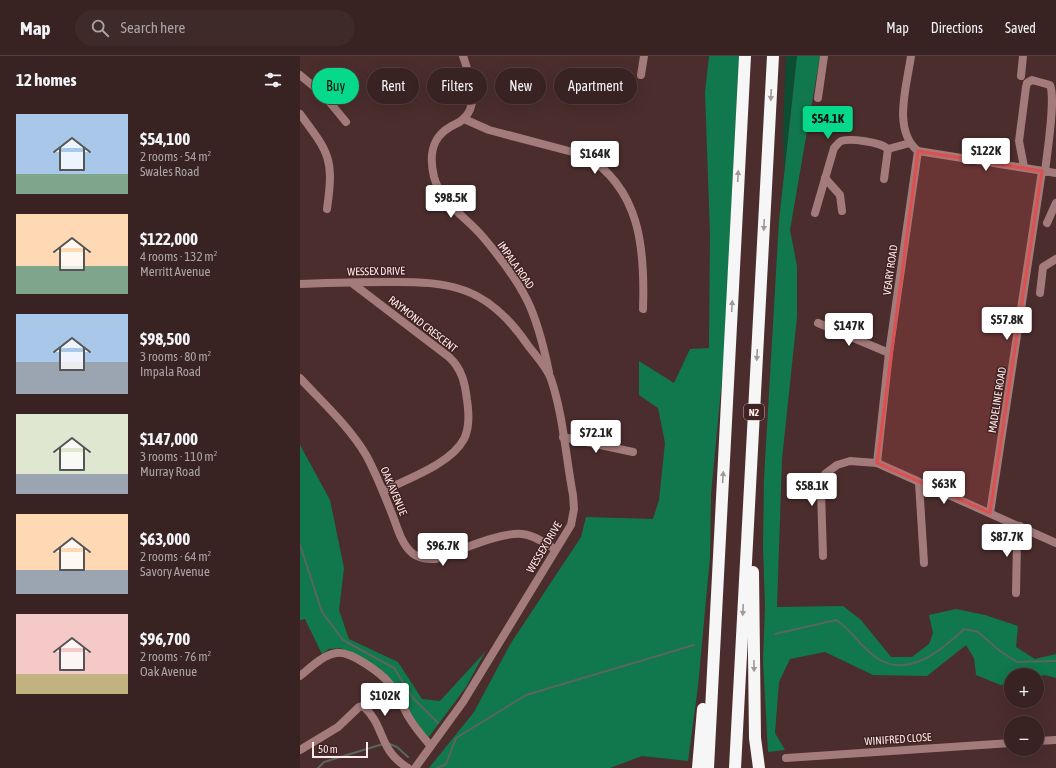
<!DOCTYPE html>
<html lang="en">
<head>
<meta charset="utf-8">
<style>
  :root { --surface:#382222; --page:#3f2a2a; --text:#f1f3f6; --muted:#aba4a5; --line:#523f40; --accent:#07d98b }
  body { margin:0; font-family:"Asap Condensed",sans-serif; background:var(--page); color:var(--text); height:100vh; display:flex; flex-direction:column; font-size:15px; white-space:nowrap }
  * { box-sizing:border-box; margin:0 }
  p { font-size:13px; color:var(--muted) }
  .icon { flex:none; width:22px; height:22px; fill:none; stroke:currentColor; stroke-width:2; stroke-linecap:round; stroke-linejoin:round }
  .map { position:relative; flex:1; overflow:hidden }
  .side { display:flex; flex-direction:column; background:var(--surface); width:300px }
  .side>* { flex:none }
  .guide { position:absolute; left:12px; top:12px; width:380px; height:36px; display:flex; gap:8px }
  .fabs { position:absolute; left:704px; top:612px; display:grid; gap:8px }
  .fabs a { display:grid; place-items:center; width:40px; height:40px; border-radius:50%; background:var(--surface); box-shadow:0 4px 16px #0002,0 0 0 1px var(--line); font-size:20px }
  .scale { position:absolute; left:12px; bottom:10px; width:56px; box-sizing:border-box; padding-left:4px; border:2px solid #ffeae9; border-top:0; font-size:11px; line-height:14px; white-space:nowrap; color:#ffeae9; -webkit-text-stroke:3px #402323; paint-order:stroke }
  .price { position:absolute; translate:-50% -34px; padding:0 9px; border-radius:4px; background:#fff; color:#222; font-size:13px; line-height:26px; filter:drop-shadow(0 1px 2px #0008) }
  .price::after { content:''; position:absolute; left:50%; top:24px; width:12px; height:9px; margin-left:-6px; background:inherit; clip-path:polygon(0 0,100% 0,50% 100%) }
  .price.on { background:var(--accent); color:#111 }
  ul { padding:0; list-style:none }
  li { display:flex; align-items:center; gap:12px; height:100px; padding:0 16px }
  li span { display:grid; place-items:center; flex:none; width:112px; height:80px; border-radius:0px; color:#555 }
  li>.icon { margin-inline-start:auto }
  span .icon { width:48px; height:48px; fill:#fffc; stroke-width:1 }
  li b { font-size:17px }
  h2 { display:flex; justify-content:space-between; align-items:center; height:48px; padding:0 16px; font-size:17px }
  .chip { padding:0 14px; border-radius:18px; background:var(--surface); box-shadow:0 4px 16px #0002,0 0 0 1px var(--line); font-size:14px; line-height:36px }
  .chip.on { background:var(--accent); color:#111 }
  header { display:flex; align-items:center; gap:24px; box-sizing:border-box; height:56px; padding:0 20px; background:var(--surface); border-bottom:1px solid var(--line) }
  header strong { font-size:19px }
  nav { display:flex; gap:22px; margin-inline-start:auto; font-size:14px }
  .search { width:280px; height:36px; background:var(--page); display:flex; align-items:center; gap:10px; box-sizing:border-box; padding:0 14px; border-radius:22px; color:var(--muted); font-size:15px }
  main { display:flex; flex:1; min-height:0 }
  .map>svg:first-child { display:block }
  .green { fill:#0b4e31 }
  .forest { fill:#10784c }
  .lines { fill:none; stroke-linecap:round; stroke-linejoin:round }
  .stream { stroke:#58665c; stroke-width:2 }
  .street { stroke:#a37b7a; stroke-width:8 }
  .highway { stroke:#f6f6f6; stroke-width:12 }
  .oneway { fill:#a49797 }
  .marked { fill:#de4f4f; fill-opacity:0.2; stroke:#de4f4f; stroke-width:3; stroke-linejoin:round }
  .labels { text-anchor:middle; stroke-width:3; stroke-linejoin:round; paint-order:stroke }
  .shield { fill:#402323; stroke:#c6aeae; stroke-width:1 }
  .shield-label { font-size:10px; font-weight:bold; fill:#ffeae9 }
  .street-label { font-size:11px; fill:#ffeae9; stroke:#402323 }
</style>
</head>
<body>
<header>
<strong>Map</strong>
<div class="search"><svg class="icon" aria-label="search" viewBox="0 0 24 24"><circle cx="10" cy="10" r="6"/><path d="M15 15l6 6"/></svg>Search here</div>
<nav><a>Map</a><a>Directions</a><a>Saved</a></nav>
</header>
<main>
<section class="side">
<h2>12 homes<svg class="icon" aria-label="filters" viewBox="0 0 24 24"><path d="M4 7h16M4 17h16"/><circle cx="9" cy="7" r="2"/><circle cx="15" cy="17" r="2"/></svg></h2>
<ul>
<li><span style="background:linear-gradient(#a9c7e8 75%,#7fa58c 0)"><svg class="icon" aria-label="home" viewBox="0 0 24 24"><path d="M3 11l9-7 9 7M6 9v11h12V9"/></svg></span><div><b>$54,100</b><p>2 rooms · 54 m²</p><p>Swales Road</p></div></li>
<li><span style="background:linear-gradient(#ffd9b3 65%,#7fa58c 0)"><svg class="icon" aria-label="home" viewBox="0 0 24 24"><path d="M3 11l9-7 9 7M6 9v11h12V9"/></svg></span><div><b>$122,000</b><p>4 rooms · 132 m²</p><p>Merritt Avenue</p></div></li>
<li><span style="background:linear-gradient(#a9c7e8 60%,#9aa5b1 0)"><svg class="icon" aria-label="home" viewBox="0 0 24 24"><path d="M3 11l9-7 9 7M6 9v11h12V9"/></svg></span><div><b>$98,500</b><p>3 rooms · 80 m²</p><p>Impala Road</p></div></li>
<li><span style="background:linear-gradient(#dfe7d0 75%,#9aa5b1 0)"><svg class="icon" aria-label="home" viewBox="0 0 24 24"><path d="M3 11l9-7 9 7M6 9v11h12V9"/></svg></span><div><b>$147,000</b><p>3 rooms · 110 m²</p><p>Murray Road</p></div></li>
<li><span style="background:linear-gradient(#ffd9b3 70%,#9aa5b1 0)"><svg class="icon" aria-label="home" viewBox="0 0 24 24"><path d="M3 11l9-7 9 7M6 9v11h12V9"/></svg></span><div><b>$63,000</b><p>2 rooms · 64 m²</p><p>Savory Avenue</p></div></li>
<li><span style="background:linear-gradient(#f6c9c9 75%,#c2b280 0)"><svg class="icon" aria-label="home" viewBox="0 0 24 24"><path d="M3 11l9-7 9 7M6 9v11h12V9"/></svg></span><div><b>$96,700</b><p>2 rooms · 76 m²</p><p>Oak Avenue</p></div></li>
</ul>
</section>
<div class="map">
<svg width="756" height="712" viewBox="0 0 756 712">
  <rect width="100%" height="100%" fill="#4b2d2d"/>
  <path class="green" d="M486,0H497L484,114L483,72Z"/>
  <g class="forest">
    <path d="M409,0H439L423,312L411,438L410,501L398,630L388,705L342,700L310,712H129L174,656L211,587L281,481L286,461L353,463L359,444L365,387L358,352L339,339V305L374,327L390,293L409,292L410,178L405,36Z"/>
    <path d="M497,0H520L490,174L497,210V261L482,403L477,551L543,550L561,564L591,601H612L629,588L633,577L629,559L656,553L685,559L718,570L716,591L735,603L756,598V622L745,619L737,621V619H711V627L701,629L676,619L674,602L666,589L627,620L573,619L525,596L490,603L479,626L475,677L485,694L468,696L463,605L465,550L463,490L464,423L479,165Z"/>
    <path d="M0,389L30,444L44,512L39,554L49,583L98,606L122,643L140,645L185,596L166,631L128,682L110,657L97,631L81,614L52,596L40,592L29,593L22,598L5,563L0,564Z"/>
  </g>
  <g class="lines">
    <g class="stream">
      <path d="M0,489L22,556L43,584L94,612L113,642L138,667"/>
      <path d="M475,578L536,564C552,574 561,592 577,602C608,623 642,594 664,573L678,576L700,595L717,606L756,605"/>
      <path d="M87,687L97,691L108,701"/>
      <path d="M18,712L24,706L83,688"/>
      <path d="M137,712L146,708L156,682L226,639L394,589"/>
    </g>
    <g class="street">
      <path d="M163,0C169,18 181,48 163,63C160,67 154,68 150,71C131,82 129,100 134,121C141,147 167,162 183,181C199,200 216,222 227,244C238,266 244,292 249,316"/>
      <path d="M611,0C607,29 592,74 618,95L756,117"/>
      <path d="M0,19L23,38L46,66"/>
      <path d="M341,19L344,0"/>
      <path d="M721,20L723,0"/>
      <path d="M518,42L524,0"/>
      <path d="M0,58C30,98 34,103 27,153"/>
      <path d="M164,63L189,74L284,99C341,132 345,194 343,253"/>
      <path d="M588,93L610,87"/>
      <path d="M724,111L719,85L726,31L727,27L732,24L750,29C756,43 747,96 745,116"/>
      <path d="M525,122L540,139L542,155"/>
      <path d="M584,123L588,93"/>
      <path d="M515,157L534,92C536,90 538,87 541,85C550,82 581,86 588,93"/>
      <path d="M747,167L756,147"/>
      <path d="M52,227L149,301C162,313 165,327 167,344C169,357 170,371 164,383C151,408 107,423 83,435"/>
      <path d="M0,228C28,227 57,226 85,226C151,225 187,230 227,288C234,298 247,311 251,323C263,358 266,402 273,439L274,453L271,469L163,646L115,712"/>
      <path d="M740,237L743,211L756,203"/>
      <path d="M518,267L589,297"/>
      <path d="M0,322C22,346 49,370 66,399C76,417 84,438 92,458C97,470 101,487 111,496C118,503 127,503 136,503C159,495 199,476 222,478C234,479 245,487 255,493"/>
      <path d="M263,381L333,396"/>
      <path d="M577,407L589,297L618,95"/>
      <path d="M619,427L624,507"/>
      <path d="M690,457L742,115"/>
      <path d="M523,500L521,435L525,418L537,409L550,405L577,407L756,487"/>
      <path d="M716,537L717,486L720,470"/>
      <path d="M0,620C10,612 23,599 36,597C50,594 81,617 90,628C98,637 102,649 108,660C114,670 122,680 130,689"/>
      <path d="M737,685L756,684"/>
      <path d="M0,694L38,671L59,651L63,650C86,670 77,693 108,712"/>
      <path d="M486,702L711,687"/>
    </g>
    <g class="highway">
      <path d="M453,516L455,682L459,712"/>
      <path d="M398,712L403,653"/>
      <path d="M408,712L445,0"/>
      <path d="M435,712L473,0"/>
    </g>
  </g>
  <defs><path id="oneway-solid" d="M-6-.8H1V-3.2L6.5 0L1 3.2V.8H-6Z"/></defs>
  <g class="oneway">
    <use href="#oneway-solid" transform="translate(471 39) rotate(93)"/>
    <use href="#oneway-solid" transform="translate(438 120) rotate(-87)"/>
    <use href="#oneway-solid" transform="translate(464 169) rotate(93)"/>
    <use href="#oneway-solid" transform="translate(432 250) rotate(-87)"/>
    <use href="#oneway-solid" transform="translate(457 299) rotate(93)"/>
    <use href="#oneway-solid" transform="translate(423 421) rotate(-87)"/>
    <use href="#oneway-solid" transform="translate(443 554) rotate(93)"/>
    <use href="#oneway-solid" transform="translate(454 610) rotate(89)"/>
  </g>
  <path class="marked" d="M618,95L742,115L690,457L577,407Z"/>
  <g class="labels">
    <rect class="shield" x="444" y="348" width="20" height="16" rx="3"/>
    <g class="shield-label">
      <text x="454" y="360">N2</text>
    </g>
    <g class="street-label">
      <text transform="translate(216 209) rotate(55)" y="4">IMPALA ROAD</text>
      <text transform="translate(590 214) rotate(-82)" y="4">VEARY ROAD</text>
      <text transform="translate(76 215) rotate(-1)" y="4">WESSEX DRIVE</text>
      <text transform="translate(123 268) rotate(38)" y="4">RAYMOND CRESCENT</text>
      <text transform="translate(697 344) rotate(-81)" y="4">MADELINE ROAD</text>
      <text transform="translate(94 435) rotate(67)" y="4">OAK AVENUE</text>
      <text transform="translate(244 491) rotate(-59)" y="4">WESSEX DRIVE</text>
      <text transform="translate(598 683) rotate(-4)" y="4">WINIFRED CLOSE</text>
    </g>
  </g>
</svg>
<div class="fabs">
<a>+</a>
<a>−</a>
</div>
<div class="scale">50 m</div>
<b class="price on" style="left:528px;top:84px">$54.1K</b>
<b class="price" style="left:686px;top:116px">$122K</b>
<b class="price" style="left:295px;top:119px">$164K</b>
<b class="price" style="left:151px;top:163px">$98.5K</b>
<b class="price" style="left:707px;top:285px">$57.8K</b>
<b class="price" style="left:549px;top:291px">$147K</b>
<b class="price" style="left:296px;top:398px">$72.1K</b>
<b class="price" style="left:644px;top:449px">$63K</b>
<b class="price" style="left:512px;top:451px">$58.1K</b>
<b class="price" style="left:707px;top:502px">$87.7K</b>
<b class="price" style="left:143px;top:511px">$96.7K</b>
<b class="price" style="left:85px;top:661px">$102K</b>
<div class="guide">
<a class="chip on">Buy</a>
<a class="chip">Rent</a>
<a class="chip">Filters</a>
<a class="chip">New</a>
<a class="chip">Apartment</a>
</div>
</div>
</main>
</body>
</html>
